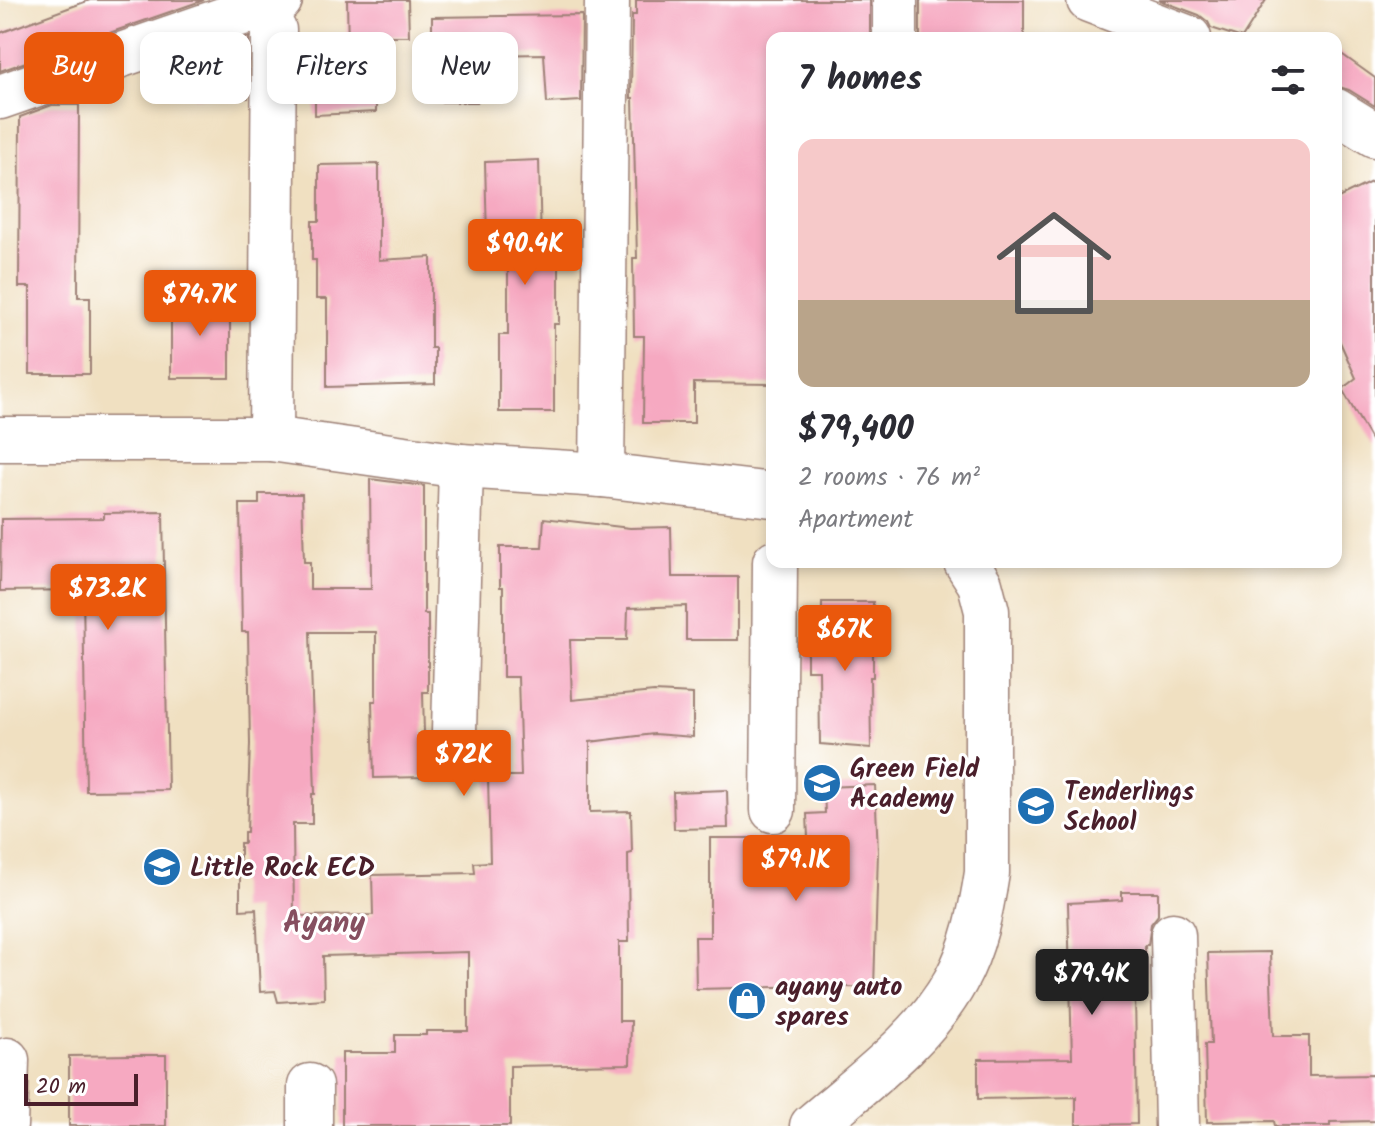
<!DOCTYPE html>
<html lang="en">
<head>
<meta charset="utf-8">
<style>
  :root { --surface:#fff; --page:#f2f2f3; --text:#2b2b33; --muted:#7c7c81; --line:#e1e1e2; --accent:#ea580c }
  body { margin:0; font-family:Kalam,sans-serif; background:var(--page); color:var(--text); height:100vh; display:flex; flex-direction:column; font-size:30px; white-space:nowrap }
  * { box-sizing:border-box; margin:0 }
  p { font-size:26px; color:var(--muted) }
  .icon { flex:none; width:44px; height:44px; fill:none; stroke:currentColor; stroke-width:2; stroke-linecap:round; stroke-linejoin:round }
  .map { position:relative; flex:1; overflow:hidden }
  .details { position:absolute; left:766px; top:32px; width:576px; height:536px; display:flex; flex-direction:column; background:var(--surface); border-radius:16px; box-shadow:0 4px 12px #0003 }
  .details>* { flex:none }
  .banner { position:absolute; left:24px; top:32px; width:622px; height:72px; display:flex; gap:16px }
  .scale { position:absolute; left:24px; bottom:20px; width:114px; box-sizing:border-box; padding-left:8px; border:4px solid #4a1f2b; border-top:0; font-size:22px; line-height:28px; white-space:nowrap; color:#4a1f2b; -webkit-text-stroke:6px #fff; paint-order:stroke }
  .price { position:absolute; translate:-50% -68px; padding:0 18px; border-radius:8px; background:var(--accent); color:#fff; font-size:26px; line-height:52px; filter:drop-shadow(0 2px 4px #0008) }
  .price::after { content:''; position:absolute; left:50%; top:48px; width:24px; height:18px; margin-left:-12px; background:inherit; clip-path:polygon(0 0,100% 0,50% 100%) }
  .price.on { background:#222; color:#fff }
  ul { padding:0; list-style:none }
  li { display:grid; align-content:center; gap:16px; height:424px; padding:0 32px }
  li+li { border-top:2px solid var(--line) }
  li span { display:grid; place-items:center; height:248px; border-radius:16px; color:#555 }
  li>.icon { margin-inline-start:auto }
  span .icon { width:144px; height:144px; fill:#fffc; stroke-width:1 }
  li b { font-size:34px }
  h2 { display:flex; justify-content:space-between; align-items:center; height:96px; padding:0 32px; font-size:34px }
  .chip { padding:0 28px; border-radius:16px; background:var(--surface); box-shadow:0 4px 12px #0003; font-size:28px; line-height:72px }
  .chip.on { background:var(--accent); color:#fff }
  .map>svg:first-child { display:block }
  .building { fill:#f6a9c1 }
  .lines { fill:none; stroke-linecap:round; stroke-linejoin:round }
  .minor-casing { stroke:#9d8076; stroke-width:47 }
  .minor { stroke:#fff; stroke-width:44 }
  .labels { text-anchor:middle; stroke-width:6; stroke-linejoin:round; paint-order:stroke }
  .poi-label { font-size:26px; font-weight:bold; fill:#4a1f2b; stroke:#fff; text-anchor:start }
  .quarter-label { font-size:30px; font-weight:bold; fill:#864f60; stroke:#fff }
</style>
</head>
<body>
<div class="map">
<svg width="1375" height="1126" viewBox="0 0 1375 1126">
  <rect width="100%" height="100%" fill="#fff"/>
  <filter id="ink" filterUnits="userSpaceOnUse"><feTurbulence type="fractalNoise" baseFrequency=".0125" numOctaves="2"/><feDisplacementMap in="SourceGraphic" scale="16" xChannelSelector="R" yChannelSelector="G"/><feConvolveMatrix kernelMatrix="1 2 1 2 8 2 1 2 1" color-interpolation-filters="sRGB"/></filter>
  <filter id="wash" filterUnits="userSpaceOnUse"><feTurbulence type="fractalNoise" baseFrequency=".006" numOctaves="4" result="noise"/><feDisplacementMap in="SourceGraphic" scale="32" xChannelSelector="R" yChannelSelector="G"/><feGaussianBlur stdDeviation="1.8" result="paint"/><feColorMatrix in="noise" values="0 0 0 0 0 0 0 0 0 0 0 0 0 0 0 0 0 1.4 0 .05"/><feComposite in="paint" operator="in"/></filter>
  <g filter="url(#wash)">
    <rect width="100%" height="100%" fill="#f0e0c1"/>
    <g id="blocks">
      <g class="building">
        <path d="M90,0H204L0,71V33Z"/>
        <path d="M347,0H408L409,36H376V112L315,115V47H348Z"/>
        <path d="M636,0H870V38H772V384L694,383V423H643L644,336H634L633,258H637L633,98H631L632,15H636Z"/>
        <rect x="920" y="0" width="104" height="38"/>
        <path d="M1159,0H1266L1242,38L1211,28L1208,22L1199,15Z"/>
        <path d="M582,15L581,101L547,103L544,54L479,55L478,102H434L435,55H432V17Z"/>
        <path d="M249,37L248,98L193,97V57Z"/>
        <path d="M1336,50L1375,78V106L1349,90L1336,86Z"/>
        <path d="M52,105H79L78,297H90V374H30V287H19L20,117Z"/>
        <path d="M539,160L541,247H559V324H554V412H499V335H508V237H487L485,162Z"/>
        <path d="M379,164V260L431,257V348H435V384L327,387V299H316V260H312V221H319V165Z"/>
        <path d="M1375,180V447L1342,389L1356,378L1336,333V199Z"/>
        <rect x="171" y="299" width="59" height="79"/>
        <path d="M370,479L424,486V614H428V692H423L425,777L374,778L372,701H376V632H310L315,794H312V824H293L294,916L373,915L372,875L475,873L474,863L490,862L488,776H521L518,677H503V587H500V547H542L544,518L630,528L671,527L672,577H738V640H686V606L628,608L627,640H570L572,700L654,692L693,694V737L654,734L590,742V812L631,811L632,853L628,854L629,942H619V1021H631L630,1064L510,1066V1126H342V1053H395V1035H426V1031H468V952L323,956L324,999L278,1002L275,991L260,992L256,909L240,910V843H244V832H247L250,744L248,632H242L240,504H259V494H302L304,562H310V589H371Z"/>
        <path d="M163,512L168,790L86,791L83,590L0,591L1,519L104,518V513Z"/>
        <path d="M822,602H873V677H870L871,748L820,744L819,670H807V641H822Z"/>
        <path d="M875,785L878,852L874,988L820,986L696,989L695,937H710V838H808L807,814L825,813L824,787Z"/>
        <path d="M727,790L728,828L674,829L673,792Z"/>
        <path d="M1122,892H1158V915L1151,924L1148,945H1145L1146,992H1135L1137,1124L1076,1125V1097L978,1099V1059L1072,1058L1068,903L1122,900Z"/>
        <path d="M1270,952L1273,1036H1309V1076L1375,1075V1121L1330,1122V1126H1275L1274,1121L1207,1122L1205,1044H1211L1208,953Z"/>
        <path d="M134,1055H166V1126H69V1056Z"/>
      </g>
    </g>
  </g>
  <g filter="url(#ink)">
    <use href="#blocks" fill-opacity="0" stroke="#9d8076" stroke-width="2"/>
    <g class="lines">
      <g class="minor-casing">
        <g id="minor">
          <path d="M895,0V38"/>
          <path d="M1089,0L1189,38"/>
          <path d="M0,97L280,0"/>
          <path d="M1336,111L1375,135"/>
          <path d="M0,439H271L461,466L602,475L772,495"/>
          <path d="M271,439L274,30"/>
          <path d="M602,475L607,0"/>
          <path d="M454,732L461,466"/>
          <path d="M773,810L775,562"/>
          <path d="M1173,935L1177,1126"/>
          <path d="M5,1126L7,1060"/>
          <path d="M310,1126V1086"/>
          <path d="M812,1126C862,1083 924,1039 956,980C974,947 981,911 987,873V611L980,584L966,562"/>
        </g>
      </g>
      <use href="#minor" class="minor"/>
    </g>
  </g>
  <defs>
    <g id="school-disc" transform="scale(2)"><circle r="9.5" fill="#1f6fb2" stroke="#fff"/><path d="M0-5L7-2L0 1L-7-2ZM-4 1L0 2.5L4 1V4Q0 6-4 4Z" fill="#fff"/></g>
    <g id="shop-disc" transform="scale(2)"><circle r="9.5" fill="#1f6fb2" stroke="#fff"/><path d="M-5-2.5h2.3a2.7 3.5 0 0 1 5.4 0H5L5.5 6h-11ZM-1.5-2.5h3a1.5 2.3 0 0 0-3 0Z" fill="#fff"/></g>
  </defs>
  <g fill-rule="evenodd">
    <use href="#school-disc" x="822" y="783"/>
    <use href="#school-disc" x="1036" y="806"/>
    <use href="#school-disc" x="162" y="867"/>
    <use href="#shop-disc" x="747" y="1001"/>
  </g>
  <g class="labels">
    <g class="poi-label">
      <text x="850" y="777">Green Field<tspan x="850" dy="30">Academy</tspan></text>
      <text x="1064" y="800">Tenderlings<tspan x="1064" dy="30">School</tspan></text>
      <text x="190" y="876">Little Rock ECD</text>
      <text x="775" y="995">ayany auto<tspan x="775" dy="30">spares</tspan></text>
    </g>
    <g class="quarter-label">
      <text x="324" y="932">Ayany</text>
    </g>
  </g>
</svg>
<div class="scale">20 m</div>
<b class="price" style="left:525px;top:287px">$90.4K</b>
<b class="price" style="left:200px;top:338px">$74.7K</b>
<b class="price" style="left:108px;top:632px">$73.2K</b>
<b class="price" style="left:845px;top:673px">$67K</b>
<b class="price" style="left:464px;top:798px">$72K</b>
<b class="price" style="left:796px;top:903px">$79.1K</b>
<b class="price on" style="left:1092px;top:1017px">$79.4K</b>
<div class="banner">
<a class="chip on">Buy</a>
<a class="chip">Rent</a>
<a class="chip">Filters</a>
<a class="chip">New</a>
</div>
<section class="details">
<h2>7 homes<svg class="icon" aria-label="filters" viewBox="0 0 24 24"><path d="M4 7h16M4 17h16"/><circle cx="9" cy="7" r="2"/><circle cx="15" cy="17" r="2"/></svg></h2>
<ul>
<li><span style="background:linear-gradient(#f6c9c9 65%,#b9a48a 0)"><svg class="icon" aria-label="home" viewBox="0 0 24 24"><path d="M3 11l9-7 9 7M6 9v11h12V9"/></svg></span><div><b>$79,400</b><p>2 rooms · 76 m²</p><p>Apartment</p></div></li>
</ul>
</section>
</div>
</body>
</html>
